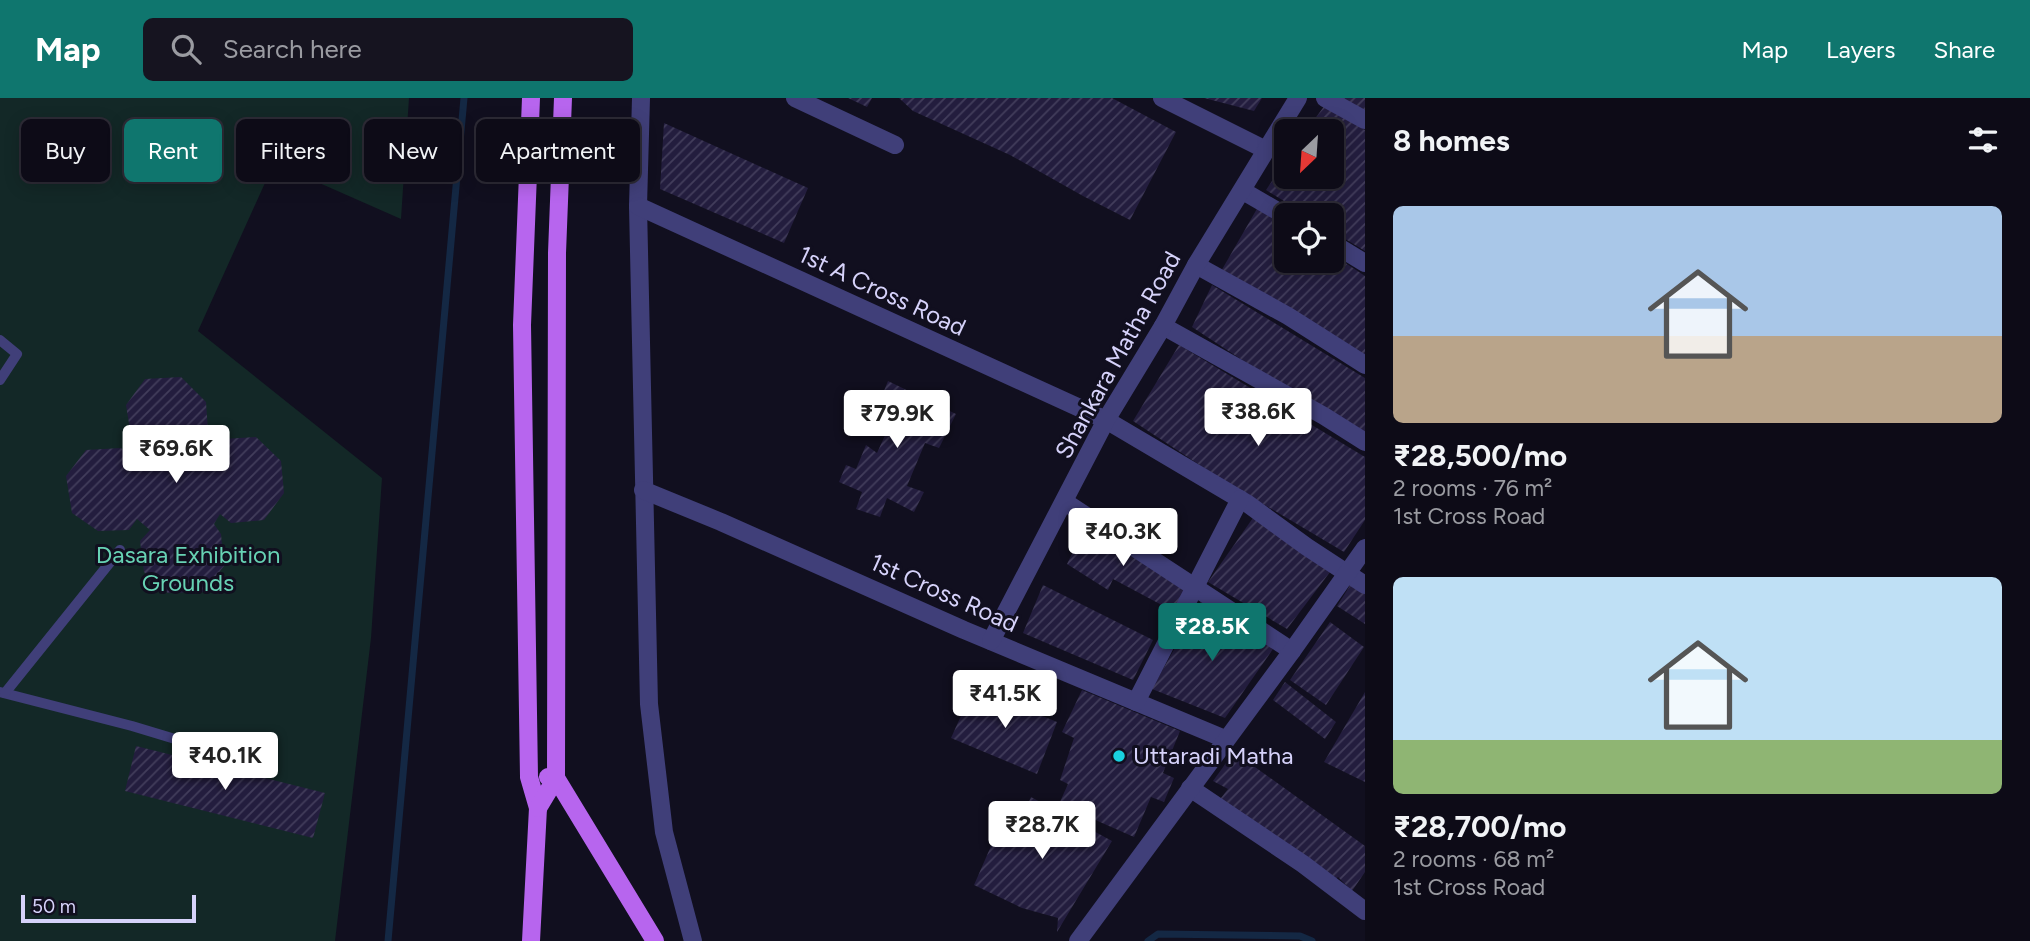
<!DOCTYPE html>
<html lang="en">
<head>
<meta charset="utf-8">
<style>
  :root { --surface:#0d0b17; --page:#161420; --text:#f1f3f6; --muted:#9a9ba1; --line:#2d2b36; --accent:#0f766e }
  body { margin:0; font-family:Figtree,sans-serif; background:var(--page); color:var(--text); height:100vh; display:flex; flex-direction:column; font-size:26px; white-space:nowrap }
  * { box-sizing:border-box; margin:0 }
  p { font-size:23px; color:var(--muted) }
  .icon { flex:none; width:38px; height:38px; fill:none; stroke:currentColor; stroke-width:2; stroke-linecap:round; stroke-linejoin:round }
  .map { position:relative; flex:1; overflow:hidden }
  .side { display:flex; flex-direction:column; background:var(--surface); width:665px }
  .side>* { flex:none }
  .banner { position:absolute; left:21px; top:21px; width:665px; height:63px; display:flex; gap:14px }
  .needle { width:46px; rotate:205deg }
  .buttons { position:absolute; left:1274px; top:21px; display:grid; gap:14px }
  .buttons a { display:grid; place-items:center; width:70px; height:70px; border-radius:10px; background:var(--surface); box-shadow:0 4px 18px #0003,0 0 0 2px var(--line); font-size:35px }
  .scale { position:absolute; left:21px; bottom:18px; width:175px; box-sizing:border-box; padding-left:7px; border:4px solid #d6d2fa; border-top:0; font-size:19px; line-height:24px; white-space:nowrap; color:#d6d2fa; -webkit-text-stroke:5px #110f1f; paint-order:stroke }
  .price { position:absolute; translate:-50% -60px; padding:0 16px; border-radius:7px; background:#fff; color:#222; font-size:23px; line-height:46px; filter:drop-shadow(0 2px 4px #0008) }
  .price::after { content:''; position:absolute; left:50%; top:42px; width:21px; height:16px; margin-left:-10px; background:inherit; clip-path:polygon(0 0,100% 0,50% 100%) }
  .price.active { background:var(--accent); color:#fff }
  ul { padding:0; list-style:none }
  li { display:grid; align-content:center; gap:14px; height:371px; padding:0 28px }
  li span { display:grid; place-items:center; height:217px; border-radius:10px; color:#555 }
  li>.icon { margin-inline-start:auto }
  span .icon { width:126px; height:126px; fill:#fffc; stroke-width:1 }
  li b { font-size:30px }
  h2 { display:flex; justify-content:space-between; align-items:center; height:84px; padding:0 28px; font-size:30px }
  .chip { padding:0 24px; border-radius:10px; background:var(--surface); box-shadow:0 4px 18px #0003,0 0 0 2px var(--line); font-size:24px; line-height:63px }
  .chip.active { background:var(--accent); color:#fff }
  header { display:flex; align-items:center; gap:42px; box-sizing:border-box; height:98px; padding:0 35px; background:var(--accent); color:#fff }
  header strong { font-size:33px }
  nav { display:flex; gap:38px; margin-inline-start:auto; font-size:24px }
  .search { width:490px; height:63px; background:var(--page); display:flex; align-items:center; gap:18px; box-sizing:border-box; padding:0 24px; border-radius:10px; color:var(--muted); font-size:26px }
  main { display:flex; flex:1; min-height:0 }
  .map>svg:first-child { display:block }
  .park { fill:#132827 }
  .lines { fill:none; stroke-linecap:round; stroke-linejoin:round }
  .stream { stroke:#142844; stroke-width:7 }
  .building { fill:url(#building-hatch) }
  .lane { stroke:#403f79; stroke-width:10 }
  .street { stroke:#403f79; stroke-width:18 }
  .primary { stroke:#b765ee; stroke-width:18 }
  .poi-dot { fill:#19d1e0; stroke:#110f1f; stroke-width:2.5 }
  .labels { text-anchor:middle; stroke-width:6; stroke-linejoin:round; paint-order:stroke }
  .street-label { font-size:24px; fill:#d6d2fa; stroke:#110f1f }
  .park-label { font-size:24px; fill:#67d2b4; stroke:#110f1f }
  .poi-label { font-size:24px; fill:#d6d2fa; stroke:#110f1f; text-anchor:start }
</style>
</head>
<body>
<header>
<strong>Map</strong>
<div class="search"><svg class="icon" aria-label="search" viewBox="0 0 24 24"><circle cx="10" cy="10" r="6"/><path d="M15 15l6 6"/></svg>Search here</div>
<nav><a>Map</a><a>Layers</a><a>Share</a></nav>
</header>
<main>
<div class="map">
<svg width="1365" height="843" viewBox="0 0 1365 843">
  <defs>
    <pattern id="building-hatch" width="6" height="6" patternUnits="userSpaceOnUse" patternTransform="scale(1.75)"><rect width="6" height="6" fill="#231d3e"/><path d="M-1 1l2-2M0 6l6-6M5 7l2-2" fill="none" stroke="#423d5b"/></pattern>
  </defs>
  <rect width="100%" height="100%" fill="#110f1f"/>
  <path class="park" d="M0,0H409L401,121L274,65L198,233L382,380L371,540L335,843H0Z"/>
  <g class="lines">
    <g class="stream">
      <path d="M388,843L464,0"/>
      <path d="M1148,843L1158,836L1300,838L1312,843"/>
    </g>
  </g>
  <g class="building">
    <path d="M848,0H872L867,9Z"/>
    <path d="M899,0H1112L1176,34L1130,122L1083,98L1010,57L913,13Z"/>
    <path d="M1204,0H1262L1254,13Z"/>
    <path d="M1338,0H1365V16Z"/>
    <path d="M1325,7L1365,32V153L1332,133V117H1307L1266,92L1286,62V79H1332V33H1306Z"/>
    <path d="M664,25L808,90L784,145L660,91Z"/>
    <path d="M1258,109L1286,127V163H1332V156L1365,178V260L1220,175Z"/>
    <path d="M1212,187L1365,280V335L1262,275L1192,229Z"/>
    <path d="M1179,247L1365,359V422L1344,454L1221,381L1133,323Z"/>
    <path d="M181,279L206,304L208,333L201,346L212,353L223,341L256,339L281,363L284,395L264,422L231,425L220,416L214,426L221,436L224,468L203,494L168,495L144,474L140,443L150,432L137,421L129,432L98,433L72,415L66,378L86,352L121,350L133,361L141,351L131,338L126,307L145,281Z"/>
    <path d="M888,283L956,316L939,350L925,345L907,388L924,394L914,414L887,400L880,419L856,411L862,394L839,384L846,367L856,371L866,347L877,355L887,333L872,322Z"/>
    <path d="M1255,417L1330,474L1287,531L1208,484Z"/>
    <path d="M1087,425L1187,487L1173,513L1113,481L1108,492L1067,466Z"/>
    <path d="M1351,486L1365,495V526L1337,508Z"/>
    <path d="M1043,487L1153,542L1133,582L1023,535Z"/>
    <path d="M1201,503L1273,551L1225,620L1152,591Z"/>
    <path d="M1330,524L1364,549L1326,607L1290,582Z"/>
    <path d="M1285,584L1336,624L1325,641L1273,602Z"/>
    <path d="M974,589L1057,624L1037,676L951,640Z"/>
    <path d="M1082,592L1180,633L1163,675L1174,680L1164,704L1151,699L1134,739L1059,706L1068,686L1060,682L1074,640L1062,634Z"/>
    <path d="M1365,594V684L1324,664Z"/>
    <path d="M136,648L325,695L313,740L125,693Z"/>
    <path d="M1234,654L1365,748V774L1352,793L1338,779L1333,784L1217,705L1228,691L1213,683Z"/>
    <path d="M1031,699L1112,743L1057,834L1058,820L1022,810L974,787L1005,716L1020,723Z"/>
  </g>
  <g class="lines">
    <g class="lane">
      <path d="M0,242L17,256L0,282"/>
      <path d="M0,594L132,628L218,654"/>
      <path d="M5,595L120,452"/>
    </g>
    <g class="street">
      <path d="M641,0L638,108L649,606L664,734L693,843"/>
      <path d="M795,0L895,47"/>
      <path d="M1162,0L1266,52"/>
      <path d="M1325,0L1365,22"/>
      <path d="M1243,93L1286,118"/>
      <path d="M638,108L1106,322L1248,406L1307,449L1365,487"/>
      <path d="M1332,145L1365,165"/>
      <path d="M1196,167L1288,218L1365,267"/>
      <path d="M1163,228L1324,318L1365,344"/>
      <path d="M643,392L721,424L964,532L1225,641"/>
      <path d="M1065,404L1292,553"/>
      <path d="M991,543L1106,322L1163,228L1196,167L1298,0"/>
      <path d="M1136,604L1240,401"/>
      <path d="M1190,690L1303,766L1365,813"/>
      <path d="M1078,843L1292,553L1365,450"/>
    </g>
    <g class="primary">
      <path d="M531,0L522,227L529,679L538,710L531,843"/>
      <path d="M548,679L556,680L655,843"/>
      <path d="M538,710L556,680L557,155L563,0"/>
    </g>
  </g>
  <circle class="poi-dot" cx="1119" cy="658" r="7"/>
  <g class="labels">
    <g class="street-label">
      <text transform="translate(882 193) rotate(25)" y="8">1st A Cross Road</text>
      <text transform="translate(1118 257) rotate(-61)" y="8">Shankara Matha Road</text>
      <text transform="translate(944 495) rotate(24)" y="8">1st Cross Road</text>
    </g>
    <g class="park-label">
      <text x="188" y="465">Dasara Exhibition<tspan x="188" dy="28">Grounds</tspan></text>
    </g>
    <g class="poi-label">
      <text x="1133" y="666">Uttaradi Matha</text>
    </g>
  </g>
</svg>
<div class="buttons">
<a><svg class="needle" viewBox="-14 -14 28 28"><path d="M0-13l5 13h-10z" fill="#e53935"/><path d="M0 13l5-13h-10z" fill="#9a9ba1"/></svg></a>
<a><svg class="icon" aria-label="locate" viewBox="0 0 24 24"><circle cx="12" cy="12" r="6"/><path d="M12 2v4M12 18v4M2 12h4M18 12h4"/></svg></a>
</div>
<div class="scale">50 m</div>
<b class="price" style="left:1258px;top:350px">₹38.6K</b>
<b class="price" style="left:897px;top:352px">₹79.9K</b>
<b class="price" style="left:176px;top:387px">₹69.6K</b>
<b class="price" style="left:1123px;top:470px">₹40.3K</b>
<b class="price active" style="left:1212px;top:565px">₹28.5K</b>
<b class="price" style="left:1005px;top:632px">₹41.5K</b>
<b class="price" style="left:225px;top:694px">₹40.1K</b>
<b class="price" style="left:1042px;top:763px">₹28.7K</b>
<div class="banner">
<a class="chip">Buy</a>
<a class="chip active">Rent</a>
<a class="chip">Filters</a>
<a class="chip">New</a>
<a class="chip">Apartment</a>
</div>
</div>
<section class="side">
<h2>8 homes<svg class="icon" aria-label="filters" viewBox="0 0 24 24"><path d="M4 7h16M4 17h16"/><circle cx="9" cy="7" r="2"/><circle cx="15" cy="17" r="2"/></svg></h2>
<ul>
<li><span style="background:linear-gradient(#a9c7e8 60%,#b9a48a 0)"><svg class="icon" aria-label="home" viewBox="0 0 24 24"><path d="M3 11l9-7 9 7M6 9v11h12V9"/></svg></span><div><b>₹28,500/mo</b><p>2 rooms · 76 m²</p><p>1st Cross Road</p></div></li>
<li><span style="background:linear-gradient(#bfe0f5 75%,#8fb573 0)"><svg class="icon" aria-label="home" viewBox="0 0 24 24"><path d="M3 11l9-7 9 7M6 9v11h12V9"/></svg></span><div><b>₹28,700/mo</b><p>2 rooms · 68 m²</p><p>1st Cross Road</p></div></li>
</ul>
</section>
</main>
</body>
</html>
